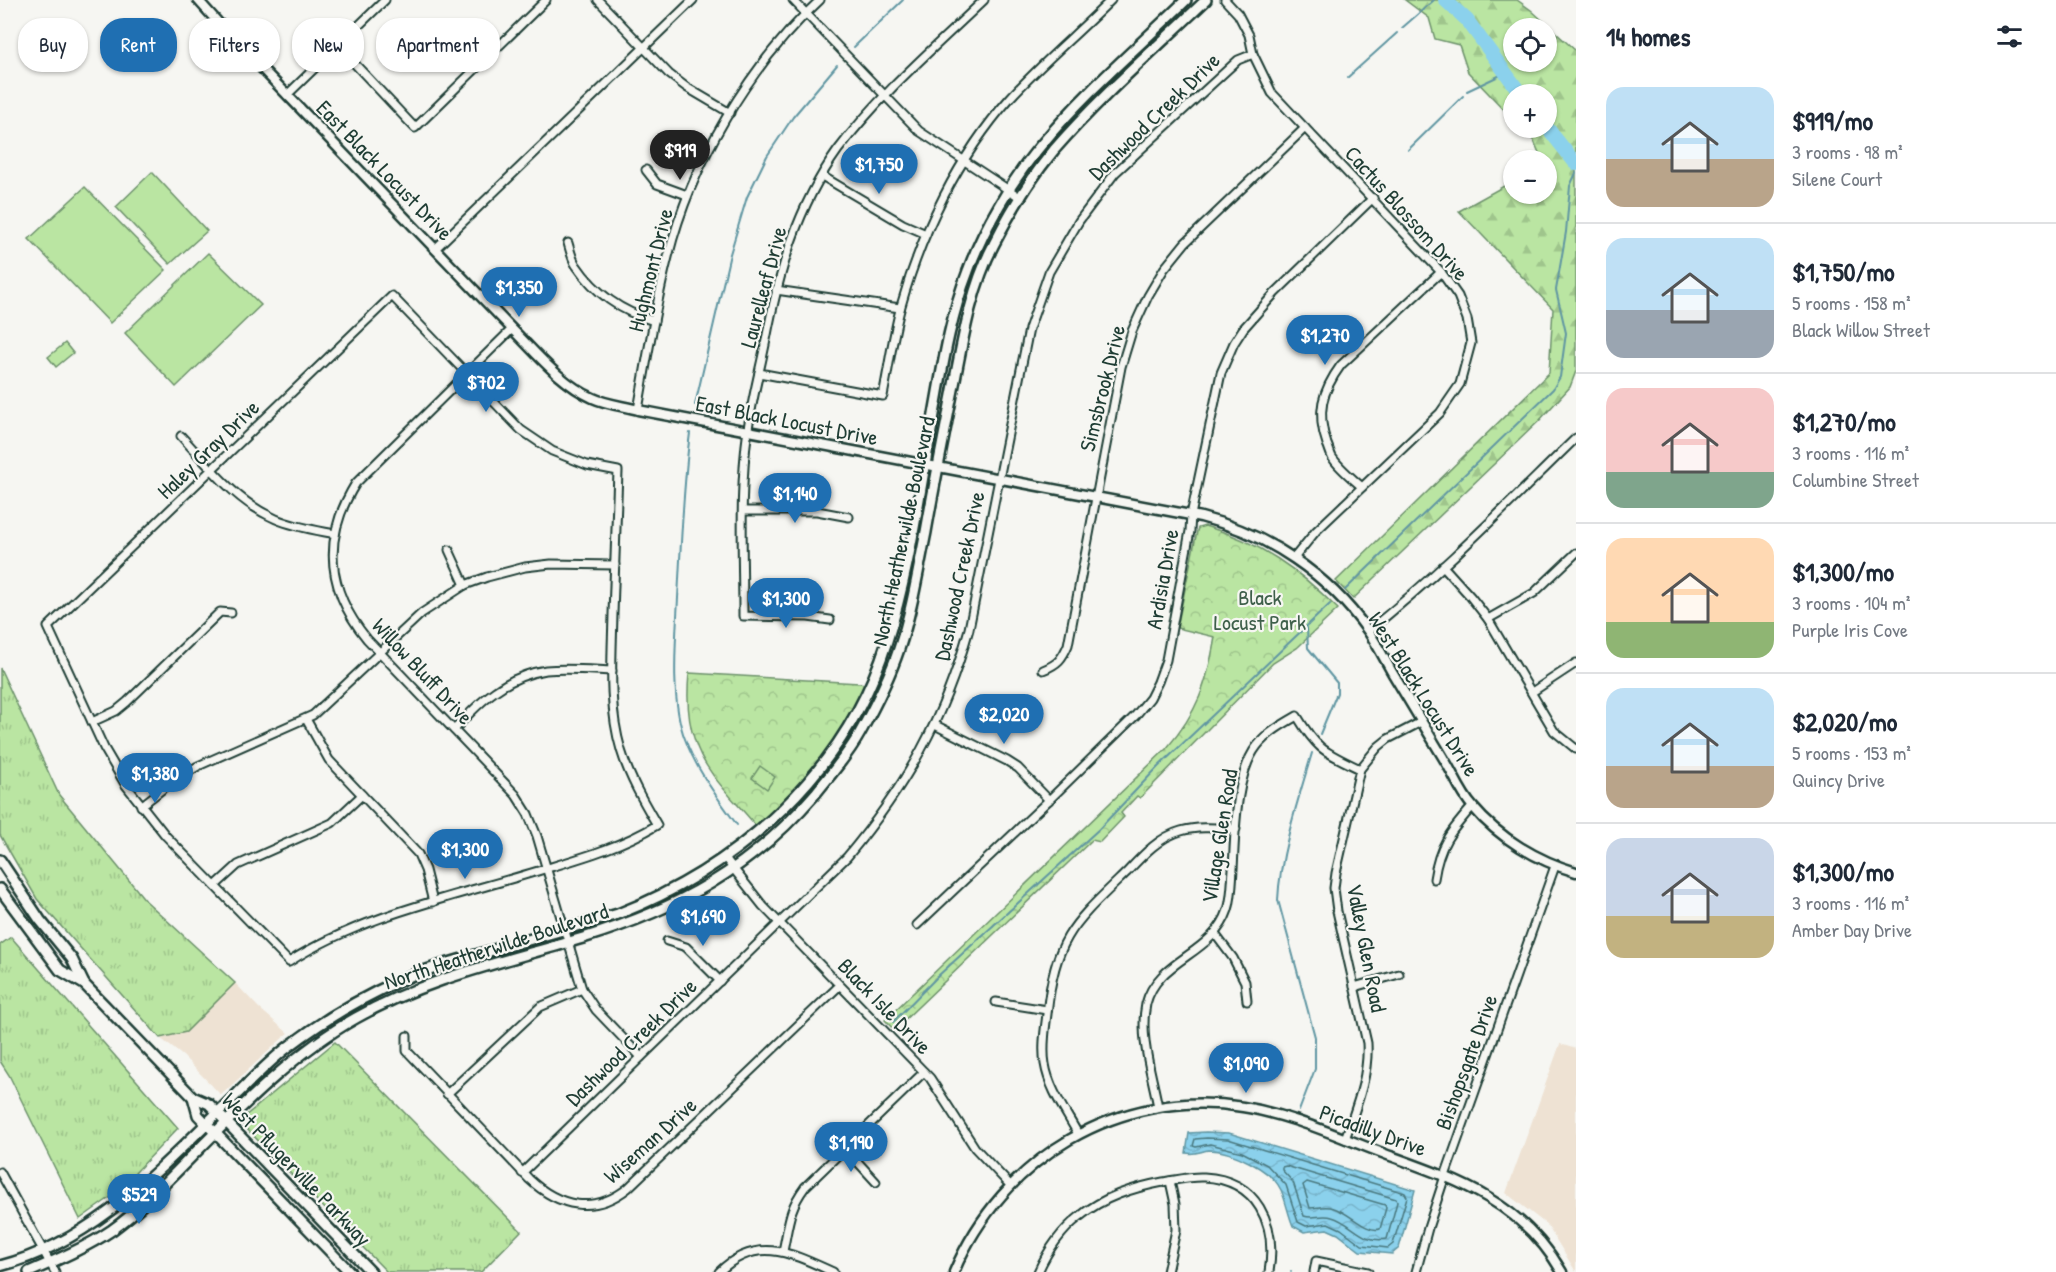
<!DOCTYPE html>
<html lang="en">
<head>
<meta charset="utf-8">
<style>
  :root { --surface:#fff; --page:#f6f6f7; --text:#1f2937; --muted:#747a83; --line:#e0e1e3; --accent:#1f6fb2 }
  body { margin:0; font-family:"Patrick Hand",sans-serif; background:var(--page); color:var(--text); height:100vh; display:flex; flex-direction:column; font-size:22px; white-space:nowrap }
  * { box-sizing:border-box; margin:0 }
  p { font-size:20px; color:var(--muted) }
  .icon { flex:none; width:33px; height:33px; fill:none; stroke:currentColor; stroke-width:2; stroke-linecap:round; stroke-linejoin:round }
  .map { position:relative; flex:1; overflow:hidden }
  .sheet { display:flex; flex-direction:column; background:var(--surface); width:480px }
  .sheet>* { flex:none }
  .guide { position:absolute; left:18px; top:18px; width:570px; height:54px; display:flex; gap:12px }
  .fabs { position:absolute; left:1503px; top:18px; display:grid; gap:12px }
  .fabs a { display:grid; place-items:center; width:54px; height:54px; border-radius:50%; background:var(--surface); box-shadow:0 2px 4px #0004; font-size:30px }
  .price { position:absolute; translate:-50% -51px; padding:0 14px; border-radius:21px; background:var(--accent); color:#fff; font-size:20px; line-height:39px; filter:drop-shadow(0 2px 3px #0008) }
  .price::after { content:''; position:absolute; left:50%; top:36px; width:18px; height:14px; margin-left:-9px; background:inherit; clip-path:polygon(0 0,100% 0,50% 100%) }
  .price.on { background:#222; color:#fff }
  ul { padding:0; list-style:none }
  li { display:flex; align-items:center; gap:18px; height:150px; padding:0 30px }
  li+li { border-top:2px solid var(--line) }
  li span { display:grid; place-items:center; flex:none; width:168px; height:120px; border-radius:18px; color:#555 }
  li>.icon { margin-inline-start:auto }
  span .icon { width:72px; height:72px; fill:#fffc; stroke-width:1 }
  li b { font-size:26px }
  h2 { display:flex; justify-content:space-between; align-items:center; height:72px; padding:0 30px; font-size:26px }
  .tag { padding:0 21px; border-radius:24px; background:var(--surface); box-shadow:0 2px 4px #0004; font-size:21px; line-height:54px }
  .tag.on { background:var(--accent); color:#fff }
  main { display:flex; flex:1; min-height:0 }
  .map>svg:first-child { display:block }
  .built { fill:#eee2d3 }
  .grass { fill:url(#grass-tufts); stroke:#6c916b; stroke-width:1.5 }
  .forest { fill:url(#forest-firs); stroke:#6c916b; stroke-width:1.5; fill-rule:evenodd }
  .park { fill:url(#park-crowns); stroke:#6c916b; stroke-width:1.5 }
  .garden { fill:#bae5a2; stroke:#6c916b; stroke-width:1.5 }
  .water { fill:url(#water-waves); stroke:#6096a2; stroke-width:1.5 }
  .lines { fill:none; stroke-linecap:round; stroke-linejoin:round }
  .shore { stroke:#4a787e; stroke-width:1.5 }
  .stream { stroke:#6096a2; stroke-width:2 }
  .river { stroke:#8bd1ec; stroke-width:14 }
  .minor-casing { stroke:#1f3d34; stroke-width:11 }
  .tertiary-casing { stroke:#1f3d34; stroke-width:13 }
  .secondary-casing { stroke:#1f3d34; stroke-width:14 }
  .minor { stroke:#f6f6f2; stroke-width:7 }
  .tertiary { stroke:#f6f6f2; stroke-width:8 }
  .secondary { stroke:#f6f6f2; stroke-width:9 }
  .labels { text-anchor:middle; stroke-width:4.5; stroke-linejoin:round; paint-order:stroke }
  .street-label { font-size:22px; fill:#1f3d34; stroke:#f6f6f2 }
  .park-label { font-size:22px; fill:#3e5f4a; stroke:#f6f6f2 }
</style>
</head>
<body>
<main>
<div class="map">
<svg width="1576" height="1272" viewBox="0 0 1576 1272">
  <defs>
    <pattern id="grass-tufts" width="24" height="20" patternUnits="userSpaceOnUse" patternTransform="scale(1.5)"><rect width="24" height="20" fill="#bae5a2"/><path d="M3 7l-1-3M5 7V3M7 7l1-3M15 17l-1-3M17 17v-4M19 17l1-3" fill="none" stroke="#9fc58c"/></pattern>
    <pattern id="forest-firs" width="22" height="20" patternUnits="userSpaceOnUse" patternTransform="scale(1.5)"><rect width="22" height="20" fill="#bae5a2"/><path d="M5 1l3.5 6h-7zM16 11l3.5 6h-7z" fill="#9fc58c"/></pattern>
    <pattern id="park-crowns" width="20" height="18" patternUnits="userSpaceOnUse" patternTransform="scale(1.5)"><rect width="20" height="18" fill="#bae5a2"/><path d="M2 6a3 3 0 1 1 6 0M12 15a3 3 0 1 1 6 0" fill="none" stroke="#9fc58c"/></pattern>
    <pattern id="water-waves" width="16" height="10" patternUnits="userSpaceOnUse" patternTransform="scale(1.5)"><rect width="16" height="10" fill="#8bd1ec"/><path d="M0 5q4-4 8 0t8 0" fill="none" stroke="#78b4cb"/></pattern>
  </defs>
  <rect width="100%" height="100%" fill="#f6f6f2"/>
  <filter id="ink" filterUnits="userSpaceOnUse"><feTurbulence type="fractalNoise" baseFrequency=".0167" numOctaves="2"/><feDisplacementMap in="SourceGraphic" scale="12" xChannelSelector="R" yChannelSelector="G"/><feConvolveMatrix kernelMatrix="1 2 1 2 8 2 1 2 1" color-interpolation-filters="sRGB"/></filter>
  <g filter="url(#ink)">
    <g class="built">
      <path d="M235,983L259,1008L288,1033L221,1095L183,1056L160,1038L186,1032Z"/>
      <path d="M1560,1044L1576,1049V1272L1547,1225L1506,1193Z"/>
    </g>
    <g class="grass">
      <path d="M0,668L59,795L146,901L235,983L186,1032L160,1038L37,899L0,835Z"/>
      <path d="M11,937L178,1128L115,1194L80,1219L9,1075L0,1061V945Z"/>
      <path d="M335,1042L521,1231L481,1272H387L239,1121Z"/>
    </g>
    <path class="forest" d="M1405,0H1517L1531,10L1576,51V371L1570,387L1539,421L1353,599L1336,581L1549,373L1553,309L1459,211L1513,181L1514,194H1546V160H1542L1534,141L1521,128H1546V94H1514L1513,119L1468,72L1459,45L1435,39L1429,18ZM1514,28H1546V62H1514Z"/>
    <g class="park">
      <path d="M1205,526C1260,542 1298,569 1338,609L1297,648L1273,663L1140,798L1137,796L1121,813L1124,817L1100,842L1092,840L894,1030L885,1020L1166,749C1198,712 1207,684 1215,637L1177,628L1197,531L1198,528Z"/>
      <path d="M689,673L859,683L866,684C850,713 834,741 815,767C798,789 777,808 757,827C736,801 705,774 695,741C687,720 687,695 689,673Z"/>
    </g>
    <g class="garden">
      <path d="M152,172L207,231L170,264L116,207Z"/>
      <path d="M85,187L166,270L110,323L29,239Z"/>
      <path d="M208,253L261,305L176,387L125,333Z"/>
      <path d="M65,343L73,353L56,367L48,357Z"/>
      <path d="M760,766L775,777L767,789L752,778Z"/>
    </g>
    <path class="water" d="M1206,1132L1229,1133L1415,1190L1399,1248L1392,1254L1360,1251L1338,1234L1327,1229L1304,1232L1293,1226C1288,1214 1286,1201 1281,1190C1272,1170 1231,1150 1209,1150C1201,1151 1195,1155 1186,1153L1189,1133Z"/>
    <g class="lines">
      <g class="shore">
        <path d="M1207,1138L1228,1139L1405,1193L1407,1197L1393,1244L1388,1248L1362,1245L1341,1229L1328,1223L1306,1226L1298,1222L1286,1185L1267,1165L1242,1152L1210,1144L1196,1147L1193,1146L1195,1139Z"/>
        <path d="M1286,1166L1396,1199L1397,1202L1387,1239C1362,1244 1353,1223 1332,1217C1323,1214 1313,1219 1304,1216L1293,1182L1282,1170V1167Z"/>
        <path d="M1307,1182L1385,1205L1386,1208L1380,1229C1366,1233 1350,1213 1334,1208C1326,1205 1318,1208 1310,1208L1303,1185Z"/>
      </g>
      <g class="stream">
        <path d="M1402,28L1434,0"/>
        <path d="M854,47L903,0"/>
        <path d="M1347,78L1397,33"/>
        <path d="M1467,91L1505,73"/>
        <path d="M1408,150L1463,96"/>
        <path d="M695,405L730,254L747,197L767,156L793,117L837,65"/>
        <path d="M690,433C683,488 681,543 678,598C676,638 670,701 685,739C697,771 717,797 737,825"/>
        <path d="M1345,590L1553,389L1560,377L1566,333L1556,290L1566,232L1570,186L1576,173"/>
        <path d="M1307,628L1308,648L1337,683V693L1320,734"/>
        <path d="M893,1022L939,975L1099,829L1158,767L1330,604"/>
        <path d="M1299,1111L1315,1069V1037L1278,900C1280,854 1299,797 1312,753"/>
        <path d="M1291,1272V1271"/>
      </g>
      <g class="river">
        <path d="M1445,0L1467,20L1521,94"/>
        <path d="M1546,126L1576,164"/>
      </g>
      <g class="minor-casing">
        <g id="minor">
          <path d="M598,0L669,74L686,87L730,113"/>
          <path d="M793,0L919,131L1021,198"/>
          <path d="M1225,0L1238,14L1249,35L1253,54L1272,93L1441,272L1458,296L1467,319L1471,343L1460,384L1440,413L1316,531L1294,558"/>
          <path d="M338,46L415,128L546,0"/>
          <path d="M287,95L385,0"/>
          <path d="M646,170L657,184L687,195"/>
          <path d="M822,176L903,224L926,234"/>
          <path d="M568,243C570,250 572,259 576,265C595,293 622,312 654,321"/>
          <path d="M435,249L693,0"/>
          <path d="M776,290L900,308"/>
          <path d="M392,296L521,430L552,451L587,465L618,471C616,519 615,566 613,614C612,659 608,706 621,750C629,777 643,801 657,825C624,845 588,856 551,867C466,894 364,913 289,962L166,836L125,784L104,748L48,627Z"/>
          <path d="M512,329L356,483C322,538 326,589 367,639L516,795L528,814L537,836L582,989L596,1010L641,1057"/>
          <path d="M759,373L883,396C889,366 893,335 901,306C922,231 958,157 1010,98C1041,64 1078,33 1111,0"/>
          <path d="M638,410C647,359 655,307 668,257C691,164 749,65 820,0"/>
          <path d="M181,436C209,466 236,502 276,519C295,527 315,530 335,534"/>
          <path d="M1362,487C1352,478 1339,468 1332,457C1330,453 1329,448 1327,444C1316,413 1322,391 1341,365L1441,272"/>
          <path d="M744,511H817L849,517"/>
          <path d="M449,550L465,585"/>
          <path d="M1443,566L1470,596L1488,619L1554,731L1576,749"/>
          <path d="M1488,619L1534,593L1576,553"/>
          <path d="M830,620L808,617L743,616C743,554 739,491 748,429C752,399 760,370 766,340C779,272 797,207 838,150C880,94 934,48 984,0"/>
          <path d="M1368,631C1442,572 1508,504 1576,438"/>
          <path d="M1043,670C1058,664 1062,659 1068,645L1121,367L1132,331L1148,296L1164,269L1185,243L1305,128"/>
          <path d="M1532,692L1576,663"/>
          <path d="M306,719L329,760L418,854L425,870L433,902"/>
          <path d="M92,722L116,711L127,702L220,612L231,613"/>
          <path d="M935,725L1007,761L1018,768L1049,800"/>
          <path d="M454,730C480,701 506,676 546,670C567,668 590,670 612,671"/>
          <path d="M141,806L169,784L198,766L313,715L422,613L465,585L487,577L525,567L551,564L615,565"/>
          <path d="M725,858L763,906L930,1078L975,1148L1010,1185"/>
          <path d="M1434,879C1439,845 1450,832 1472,807"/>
          <path d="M215,886L238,865L332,823L362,795"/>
          <path d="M917,925L1049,800L1136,715L1150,698L1158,682L1166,660L1190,531L1191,515L1221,373L1234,343L1243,329L1275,293L1373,198"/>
          <path d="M1215,934L1233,958L1245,982L1247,1001"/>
          <path d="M667,941L686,947L720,981"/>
          <path d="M1354,987L1399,974"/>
          <path d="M996,1002L1047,1010"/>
          <path d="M407,1036V1051L529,1179C559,1207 594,1215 628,1188L839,986"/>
          <path d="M447,1094L540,1007L582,989"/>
          <path d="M1158,1107C1152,1074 1139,1037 1146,1004C1157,959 1213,955 1228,910C1232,898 1232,882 1233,869C1235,835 1235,774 1257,746C1267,733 1283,724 1297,716C1318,751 1325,752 1360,769"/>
          <path d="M1078,1134C1066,1112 1049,1089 1045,1064C1042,1048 1045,1030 1047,1014C1055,937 1074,923 1127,872C1142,856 1159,837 1181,831C1199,826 1217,828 1236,829"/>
          <path d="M1345,1139C1356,1107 1369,1077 1367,1043L1337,911L1334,888L1336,873L1360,769L1378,747L1388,739L1421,722"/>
          <path d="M844,1147L876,1182"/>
          <path d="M0,1172L55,1272"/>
          <path d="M522,1173L847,857C907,785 944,719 969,629L1029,329L1049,272L1079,221L1115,173L1238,60L1253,54"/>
          <path d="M783,1251C789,1224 788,1210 805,1187L924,1072"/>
          <path d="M719,1272C757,1235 791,1253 833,1272"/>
          <path d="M1038,1272C1047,1252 1061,1231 1079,1217C1103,1197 1132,1188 1163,1182C1176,1180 1191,1176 1204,1177C1258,1180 1277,1224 1269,1272"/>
          <path d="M1167,1272L1176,1230L1175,1204L1170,1181"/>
          <path d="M1314,1272L1316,1261L1368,1272"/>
          <path d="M1416,1272L1428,1228L1445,1176L1555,866"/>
        </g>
      </g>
      <g class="tertiary-casing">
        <g id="tertiary">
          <path d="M198,0L223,28L512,329C537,354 561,384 593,398C606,404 623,406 638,410L1201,517C1268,534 1328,574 1368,631C1377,644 1385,660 1393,674C1411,704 1429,734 1447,764C1455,778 1462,795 1473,807C1499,838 1538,861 1576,872"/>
          <path d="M954,1272C1002,1158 1119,1087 1243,1107C1292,1115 1339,1137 1385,1154C1457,1180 1521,1201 1562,1272"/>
        </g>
      </g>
      <g class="secondary-casing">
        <g id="secondary">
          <path d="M0,860L40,920L72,959L84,984"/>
          <path d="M0,889L60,970L84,984L193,1097L209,1104L371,1272"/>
          <path d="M193,1097L198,1115L350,1272"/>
          <path d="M0,1266C100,1240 166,1161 238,1093C254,1077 271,1060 288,1047C323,1020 361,998 401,980C427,968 456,961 483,953C528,940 573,927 618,914C741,866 847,770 887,641C909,573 918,501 931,431C941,378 948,322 968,271C983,229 1013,178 1042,144C1085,92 1138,47 1186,0"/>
          <path d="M29,1272C57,1260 87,1247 112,1230C144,1207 172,1176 200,1148C248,1100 297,1051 356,1018C426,978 507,961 583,938C678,909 751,869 816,793C831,774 848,755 860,733C875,706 889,679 899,649C912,611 918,571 926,532C934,486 943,441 952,395C962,344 970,290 994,244C1010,212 1031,178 1054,150C1100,97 1155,49 1206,0"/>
        </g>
      </g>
      <use href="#minor" class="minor"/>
      <use href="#tertiary" class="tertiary"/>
      <use href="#secondary" class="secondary"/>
    </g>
  </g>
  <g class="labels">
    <g class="street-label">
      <text transform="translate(1154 116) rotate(-44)" y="8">Dashwood Creek Drive</text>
      <text transform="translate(385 170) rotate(46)" y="8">East Black Locust Drive</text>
      <text transform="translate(1407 213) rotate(48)" y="8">Cactus Blossom Drive</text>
      <text transform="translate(650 270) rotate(-76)" y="8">Hughmont Drive</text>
      <text transform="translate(763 287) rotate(-75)" y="8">Laurelleaf Drive</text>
      <text transform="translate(1102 388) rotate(-76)" y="8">Simsbrook Drive</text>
      <text transform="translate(787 420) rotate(11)" y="8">East Black Locust Drive</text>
      <text transform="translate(208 449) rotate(-44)" y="8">Haley Gray Drive</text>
      <text transform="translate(903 531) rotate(-78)" y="8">North Heatherwilde Boulevard</text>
      <text transform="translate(959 576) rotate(-78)" y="8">Dashwood Creek Drive</text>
      <text transform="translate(1162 579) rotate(-80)" y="8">Ardisia Drive</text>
      <text transform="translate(423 671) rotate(47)" y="8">Willow Bluff Drive</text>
      <text transform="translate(1424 694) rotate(58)" y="8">West Black Locust Drive</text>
      <text transform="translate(1219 836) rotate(-81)" y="8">Village Glen Road</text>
      <text transform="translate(496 946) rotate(-18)" y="8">North Heatherwilde Boulevard</text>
      <text transform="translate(1367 948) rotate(79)" y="8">Valley Glen Road</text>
      <text transform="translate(885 1006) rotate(46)" y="8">Black Isle Drive</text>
      <text transform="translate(631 1042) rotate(-44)" y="8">Dashwood Creek Drive</text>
      <text transform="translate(1466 1062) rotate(-70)" y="8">Bishopsgate Drive</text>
      <text transform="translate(1373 1130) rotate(20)" y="8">Picadilly Drive</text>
      <text transform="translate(650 1140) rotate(-42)" y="8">Wiseman Drive</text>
      <text transform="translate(297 1169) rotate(46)" y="8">West Pflugerville Parkway</text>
    </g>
    <g class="park-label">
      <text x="1260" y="605">Black<tspan x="1260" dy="25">Locust Park</tspan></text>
    </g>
  </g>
</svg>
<div class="fabs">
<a><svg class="icon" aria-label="locate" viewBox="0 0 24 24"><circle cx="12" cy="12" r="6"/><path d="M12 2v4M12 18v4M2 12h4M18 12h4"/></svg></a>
<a>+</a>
<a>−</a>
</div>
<b class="price on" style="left:680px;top:181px">$919</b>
<b class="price" style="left:879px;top:195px">$1,750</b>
<b class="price" style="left:519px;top:318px">$1,350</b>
<b class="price" style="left:1325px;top:366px">$1,270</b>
<b class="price" style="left:486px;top:413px">$702</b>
<b class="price" style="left:795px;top:524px">$1,140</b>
<b class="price" style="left:786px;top:629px">$1,300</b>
<b class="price" style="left:1004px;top:745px">$2,020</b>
<b class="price" style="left:155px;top:804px">$1,380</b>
<b class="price" style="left:465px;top:880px">$1,300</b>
<b class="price" style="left:703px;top:947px">$1,690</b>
<b class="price" style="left:1246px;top:1094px">$1,090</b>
<b class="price" style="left:851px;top:1173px">$1,190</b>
<b class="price" style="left:139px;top:1225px">$529</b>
<div class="guide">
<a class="tag">Buy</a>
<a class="tag on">Rent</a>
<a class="tag">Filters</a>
<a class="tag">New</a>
<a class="tag">Apartment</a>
</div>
</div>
<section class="sheet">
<h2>14 homes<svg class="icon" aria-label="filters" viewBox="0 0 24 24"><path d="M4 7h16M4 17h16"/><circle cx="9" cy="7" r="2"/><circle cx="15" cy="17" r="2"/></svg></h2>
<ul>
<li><span style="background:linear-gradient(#bfe0f5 60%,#b9a48a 0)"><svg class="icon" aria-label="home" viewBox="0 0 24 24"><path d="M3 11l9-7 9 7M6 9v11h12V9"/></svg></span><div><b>$919/mo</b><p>3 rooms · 98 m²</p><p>Silene Court</p></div></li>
<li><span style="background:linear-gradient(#bfe0f5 60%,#9aa5b1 0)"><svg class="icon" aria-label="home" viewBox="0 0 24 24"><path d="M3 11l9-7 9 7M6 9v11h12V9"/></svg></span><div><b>$1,750/mo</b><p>5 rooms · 158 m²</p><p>Black Willow Street</p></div></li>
<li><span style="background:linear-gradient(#f6c9c9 70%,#7fa58c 0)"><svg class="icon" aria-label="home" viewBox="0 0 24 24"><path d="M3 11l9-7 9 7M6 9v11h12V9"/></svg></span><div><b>$1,270/mo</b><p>3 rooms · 116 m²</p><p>Columbine Street</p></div></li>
<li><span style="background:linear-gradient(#ffd9b3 70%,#8fb573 0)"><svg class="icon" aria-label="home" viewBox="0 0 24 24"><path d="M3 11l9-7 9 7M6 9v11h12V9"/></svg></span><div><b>$1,300/mo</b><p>3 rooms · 104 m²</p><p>Purple Iris Cove</p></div></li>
<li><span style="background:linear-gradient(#bfe0f5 65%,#b9a48a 0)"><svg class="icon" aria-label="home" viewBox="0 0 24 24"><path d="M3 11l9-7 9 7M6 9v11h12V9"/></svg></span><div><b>$2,020/mo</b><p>5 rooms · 153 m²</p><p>Quincy Drive</p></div></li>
<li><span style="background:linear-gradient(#c9d6e8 65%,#c2b280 0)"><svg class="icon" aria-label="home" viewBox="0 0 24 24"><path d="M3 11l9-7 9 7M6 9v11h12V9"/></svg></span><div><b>$1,300/mo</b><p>3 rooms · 116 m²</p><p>Amber Day Drive</p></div></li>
</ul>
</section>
</main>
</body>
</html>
